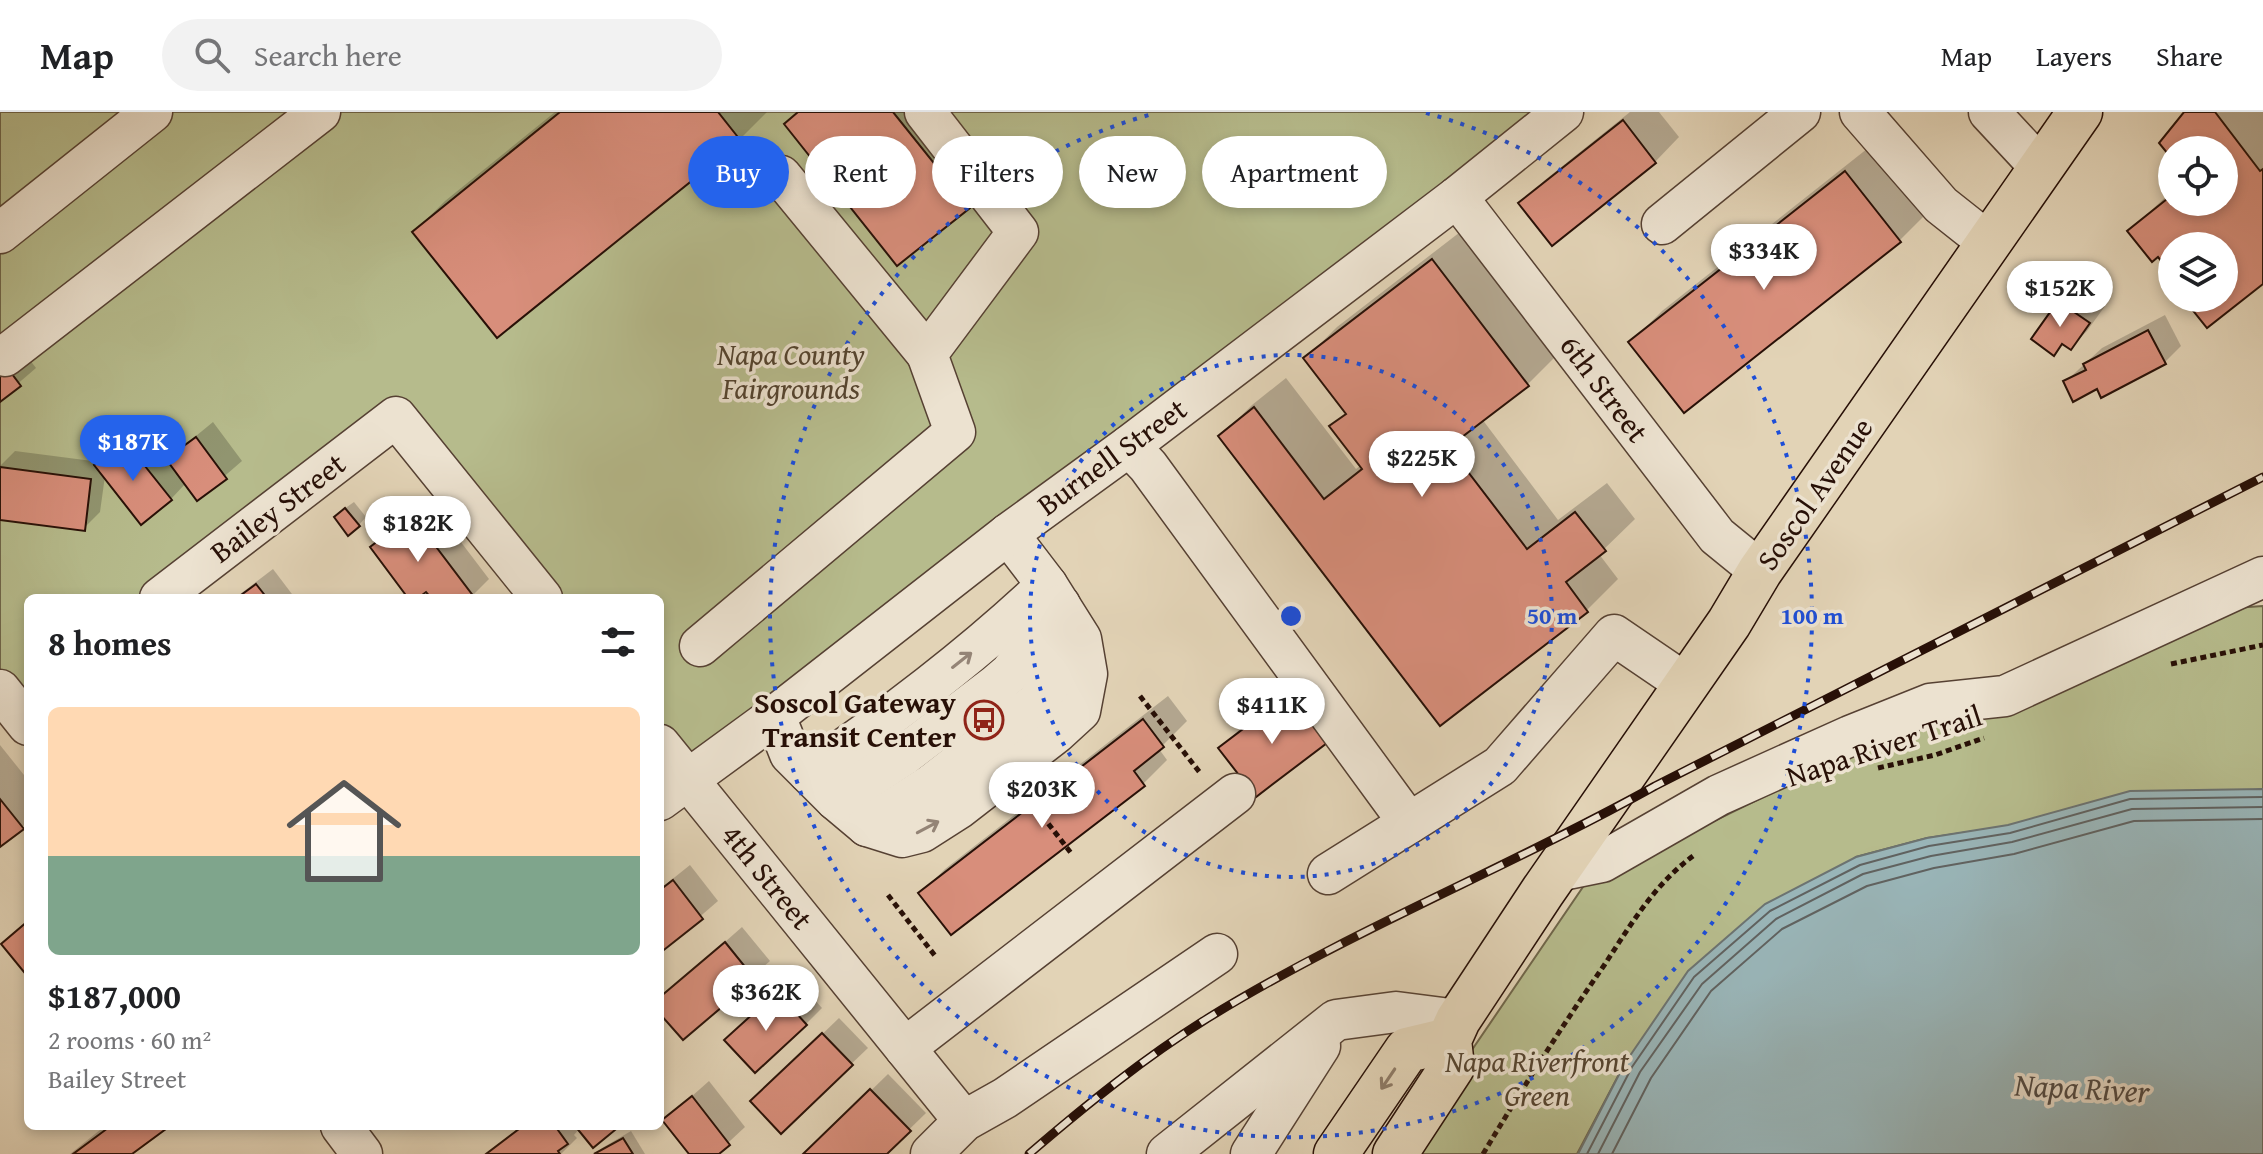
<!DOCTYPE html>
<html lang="en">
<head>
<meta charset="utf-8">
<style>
  :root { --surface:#fff; --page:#f2f2f2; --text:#202124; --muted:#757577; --line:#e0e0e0; --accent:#2563eb }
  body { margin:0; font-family:"Gentium Book Plus",serif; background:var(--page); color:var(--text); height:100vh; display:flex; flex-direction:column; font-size:30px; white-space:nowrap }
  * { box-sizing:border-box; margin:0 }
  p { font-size:26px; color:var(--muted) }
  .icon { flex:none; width:44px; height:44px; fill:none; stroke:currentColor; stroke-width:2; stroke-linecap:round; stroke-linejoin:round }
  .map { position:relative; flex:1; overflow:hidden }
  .panel { position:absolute; left:24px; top:482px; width:640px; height:536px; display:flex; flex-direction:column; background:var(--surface); border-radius:12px; box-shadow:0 4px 12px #0003 }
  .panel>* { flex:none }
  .top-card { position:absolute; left:688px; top:24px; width:760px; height:72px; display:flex; gap:16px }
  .controls { position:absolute; left:2158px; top:24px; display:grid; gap:16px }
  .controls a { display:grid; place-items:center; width:80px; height:80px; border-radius:50%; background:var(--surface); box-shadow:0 4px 12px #0003; font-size:40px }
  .price { position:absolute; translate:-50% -68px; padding:0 18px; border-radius:28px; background:#fff; color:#222; font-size:26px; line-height:52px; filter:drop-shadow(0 2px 4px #0008) }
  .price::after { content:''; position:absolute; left:50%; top:48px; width:24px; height:18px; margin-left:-12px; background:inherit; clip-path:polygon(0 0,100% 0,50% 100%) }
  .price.selected { background:var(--accent); color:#fff }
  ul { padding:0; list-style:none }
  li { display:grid; align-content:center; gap:16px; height:424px; padding:0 24px }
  li span { display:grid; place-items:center; height:248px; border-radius:12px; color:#555 }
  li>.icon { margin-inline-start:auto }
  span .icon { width:144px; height:144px; fill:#fffc; stroke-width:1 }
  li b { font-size:34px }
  h2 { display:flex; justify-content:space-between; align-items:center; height:96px; padding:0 24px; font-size:34px }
  .tag { padding:0 28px; border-radius:36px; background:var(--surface); box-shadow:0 4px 12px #0003; font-size:28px; line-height:72px }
  .tag.selected { background:var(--accent); color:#fff }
  header { display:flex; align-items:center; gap:48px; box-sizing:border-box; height:112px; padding:0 40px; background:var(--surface); border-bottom:2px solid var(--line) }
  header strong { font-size:38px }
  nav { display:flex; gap:44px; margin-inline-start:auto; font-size:28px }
  .search { width:560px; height:72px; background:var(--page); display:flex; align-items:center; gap:20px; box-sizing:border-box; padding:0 28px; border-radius:44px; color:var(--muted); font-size:30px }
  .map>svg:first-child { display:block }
  .green { fill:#b6bb8c; stroke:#6f664a; stroke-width:2 }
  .water { fill:#99b5b8; stroke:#6c7371; stroke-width:2 }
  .shadow { fill:#0003 }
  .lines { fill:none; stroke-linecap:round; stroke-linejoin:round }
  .shore { stroke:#606260; stroke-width:2 }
  .building { fill:#d88e7b; stroke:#281007; stroke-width:2 }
  .minor-casing { stroke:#564133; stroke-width:43 }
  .major-casing { stroke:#281007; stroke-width:47 }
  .path { stroke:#281007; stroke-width:5; stroke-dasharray:6 4; stroke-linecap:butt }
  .minor { stroke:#ece2d0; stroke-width:40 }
  .major { stroke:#e2d3b6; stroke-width:44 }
  .rail-casing { stroke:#281007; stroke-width:9 }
  .rail { stroke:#ece2d0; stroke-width:6; stroke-dasharray:18; stroke-linecap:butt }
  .oneway { stroke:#948476 }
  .oneway2 { stroke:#8e7b67 }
  .ring { fill:none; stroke:#1d4ed8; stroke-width:4; stroke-dasharray:4 8 }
  .labels { text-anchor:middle; stroke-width:7; stroke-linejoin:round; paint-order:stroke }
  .park-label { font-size:30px; font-style:italic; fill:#53432f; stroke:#ece2d0 }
  .street-label { font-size:30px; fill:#281007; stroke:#ece2d0 }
  .poi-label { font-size:30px; font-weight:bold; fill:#281007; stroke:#ece2d0; text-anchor:end }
  .water-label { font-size:32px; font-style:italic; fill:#504a45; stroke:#ece2d0 }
  .centre { fill:#1d4ed8; stroke:#ece2d0; stroke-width:4 }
  .ring-label { font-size:24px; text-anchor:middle; font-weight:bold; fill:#1d4ed8; stroke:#ece2d0; stroke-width:7; stroke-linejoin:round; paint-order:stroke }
</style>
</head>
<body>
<header>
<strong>Map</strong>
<div class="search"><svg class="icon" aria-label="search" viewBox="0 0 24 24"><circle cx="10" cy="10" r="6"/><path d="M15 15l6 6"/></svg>Search here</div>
<nav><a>Map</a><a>Layers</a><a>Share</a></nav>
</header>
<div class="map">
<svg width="2263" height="1042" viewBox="0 0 2263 1042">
  <rect width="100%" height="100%" fill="#e2d3b6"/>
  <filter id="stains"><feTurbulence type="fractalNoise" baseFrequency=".0025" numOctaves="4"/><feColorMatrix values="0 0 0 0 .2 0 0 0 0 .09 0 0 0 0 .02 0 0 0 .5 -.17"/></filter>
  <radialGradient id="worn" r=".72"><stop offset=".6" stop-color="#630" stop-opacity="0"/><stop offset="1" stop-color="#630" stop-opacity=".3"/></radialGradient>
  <g class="green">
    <path d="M0,0H1563L687,666L660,633V486H542L396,306L160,486H28V587L0,578Z"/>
    <path d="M2263,494V677L1927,726L1856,745L1625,951L1577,1042H1401L1585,772L1907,615L1992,605L2234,496Z"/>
  </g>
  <path class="water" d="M2263,677V1042H1578L1625,951L1688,859L1765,792L1856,745L1927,726L2008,713L2130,679Z"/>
  <g class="shadow">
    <path d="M555,0H767L740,27L498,223L414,120L445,89Z"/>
    <path d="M798,0H948L999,64L968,95Z"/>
    <path d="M1630,0H1659L1679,25L1655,50L1553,132L1521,92L1545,68Z"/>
    <path d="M2186,0H2263V170L2207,214L2185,186H2224V134H2172V159L2158,142L2129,119L2172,79V90H2224V38H2172V44L2162,31Z"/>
    <path d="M1877,29L1931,97L1900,128L1684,298L1631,230L1662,199Z"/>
    <path d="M1464,117L1559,241L1528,272L1482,307L1558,408L1607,371L1635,407L1599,442L1618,467L1587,498L1441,611L1221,324L1252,293L1286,266L1356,357L1361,353L1332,314L1347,300L1306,246L1337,215Z"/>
    <path d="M2076,174L2105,194L2087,219L2071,235L2064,231L2054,241L2059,190Z"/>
    <path d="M2165,203L2181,234L2165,250L2098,275L2065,270L2102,236Z"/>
    <path d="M10,222L36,256L0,287Z"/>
    <path d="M213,310L242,349L198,387L186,371L171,387L105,364L100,400L84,416L0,406V354L15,339L100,350L142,314L168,347Z"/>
    <path d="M429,388L489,467L470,486H433L427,477L415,486H411L372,435L389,419Z"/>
    <path d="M354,390L366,405L359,413L344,397Z"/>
    <path d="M273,457L295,486H235Z"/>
    <path d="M1314,559L1350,605L1221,636L1245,612Z"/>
    <path d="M1168,584L1187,609L1159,637L1167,648L1143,672L921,781L945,757Z"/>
    <path d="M0,633L28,668V710L0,733Z"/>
    <path d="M690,753L718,789L660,839V777Z"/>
    <path d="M742,815L770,849L683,926L660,899V887Z"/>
    <path d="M795,866L822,896L806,912H743Z"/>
    <path d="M839,906L868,936L781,1019L753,989Z"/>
    <path d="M888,962L926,1001L884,1042H806Z"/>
    <path d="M709,969L745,1015L716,1042H692L665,1008Z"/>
    <path d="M105,1014H166L129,1042H70Z"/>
    <path d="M521,1014H616L594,1033L580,1016L574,1023L577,1026L561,1042H487Z"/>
    <path d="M631,1019L645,1042H596L602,1036Z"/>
  </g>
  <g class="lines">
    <g class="shore">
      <path d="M1587,1042L1632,955L1694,865L1770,799L1860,753L1929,734L2010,721L2130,687L2263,685"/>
      <path d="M1598,1042L1640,960L1702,872L1776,807L1863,762L1931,744L2012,730L2132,697L2263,695"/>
      <path d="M1612,1042L1651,966L1711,879L1782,817L1867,774L1934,756L2014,742L2134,709L2263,707"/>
    </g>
  </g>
  <g class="building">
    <path d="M560,0H718L741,29L497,226L412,120Z"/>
    <path d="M798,0H893L970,96L897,154L784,12Z"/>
    <path d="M2184,0H2215L2260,59L2263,57V172L2207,216L2183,186H2224V134H2172V172L2167,165L2171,161L2158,145L2152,150L2127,119L2172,83V90H2224V38H2172V47L2159,31Z"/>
    <path d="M1623,8L1656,51L1552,134L1518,91Z"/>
    <path d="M1845,59L1901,130L1684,301L1628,230Z"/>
    <path d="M1432,147L1529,274L1449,335L1527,437L1575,400L1606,439L1566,470L1588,500L1440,614L1218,324L1254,295L1324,387L1362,357L1329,314L1346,302L1303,246Z"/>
    <path d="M2058,189L2090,211L2071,238L2062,232L2054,244L2031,227Z"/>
    <path d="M2148,218L2166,252L2101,286L2097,277L2073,290L2063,269L2086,258L2083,252Z"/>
    <path d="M0,246L21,274L0,290Z"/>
    <path d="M196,325L227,367L197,389L166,347Z"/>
    <path d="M125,329L172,388L141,413L94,353Z"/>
    <path d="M0,355L91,367L85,419L0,408Z"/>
    <path d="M345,396L360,414L348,424L334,405Z"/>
    <path d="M412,403L474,485L473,486H431L426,480L418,486H408L370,435Z"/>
    <path d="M256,472L267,486H237Z"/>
    <path d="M1289,582L1327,631L1256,685L1218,636Z"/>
    <path d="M1143,607L1164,635L1134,659L1145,674L951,823L918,781Z"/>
    <path d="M0,687L24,717L0,735Z"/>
    <path d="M673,768L703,807L660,841V778Z"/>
    <path d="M28,809V865L1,832Z"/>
    <path d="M725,830L755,867L683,928L660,902V885Z"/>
    <path d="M777,880L807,913L755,961L724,928Z"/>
    <path d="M822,921L853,953L781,1022L750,989Z"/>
    <path d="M870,977L911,1019L887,1042H803Z"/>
    <path d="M692,984L730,1033L719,1042H689L662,1008Z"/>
    <path d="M106,1014H170L132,1042H73L108,1016Z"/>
    <path d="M523,1014H555L568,1032L558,1039L560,1042H486Z"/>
    <path d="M575,1014H611L615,1018L593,1036Z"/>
    <path d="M623,1026L633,1042H594Z"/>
  </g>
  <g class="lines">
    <g class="minor-casing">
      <g id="minor">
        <path d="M1860,0L1941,93L1989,131"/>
        <path d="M1989,0L2042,57"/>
        <path d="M781,64L927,242"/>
        <path d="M1457,85L1717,424L1760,459"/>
        <path d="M1662,112L1800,0"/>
        <path d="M0,121L152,0"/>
        <path d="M5,244L320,0"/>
        <path d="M1129,334L1148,354L1409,711"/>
        <path d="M160,486L396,305L542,486"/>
        <path d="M700,534L955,320L927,242L1018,120L925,0"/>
        <path d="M0,578L28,613"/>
        <path d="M775,604L790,642L836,688L867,714L902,725L922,720L958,697L1056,621L1080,599L1087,562L1081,527L1047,473L1008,422"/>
        <path d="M660,633L964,1009"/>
        <path d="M809,661C893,604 973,543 1047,473"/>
        <path d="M660,688L775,604L1008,422L1129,334L1457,85L1563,0"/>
        <path d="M836,688L904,643L996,573L1010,561L1060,493"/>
        <path d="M867,714L932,672L1036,591L1050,572L1074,517"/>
        <path d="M1558,759L1602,750L1719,683L1850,624L1930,592L2005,584L2263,465"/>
        <path d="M1328,762L1500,654L1614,523L1686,572"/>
        <path d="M905,936L1235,682"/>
        <path d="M341,1014L362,1042"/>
        <path d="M931,1042L964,1009L1005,986L1217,842"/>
        <path d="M1167,1042L1336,908L1396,900L1458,908"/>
        <path d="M1251,1042L1320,934"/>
      </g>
    </g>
    <g class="major-casing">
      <g id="major">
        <path d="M1336,1042L1407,938L1449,928"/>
        <path d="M1395,1042L1452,955L1449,928L1458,908L1543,779L1729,511L1760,459L2080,0"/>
      </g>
    </g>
    <g class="path">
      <path d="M2171,552L2263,533"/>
      <path d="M1140,584L1201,662"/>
      <path d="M1878,656L1935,643L1984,626"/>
      <path d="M1030,688L1071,741"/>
      <path d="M888,783L936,845"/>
      <path d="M1483,1042C1522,977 1562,914 1605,852C1631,812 1655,772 1693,744"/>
    </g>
    <use href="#minor" class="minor"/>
    <use href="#major" class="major"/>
    <g class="rail-casing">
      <path id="rail" d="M1029,1042C1086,993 1144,946 1208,906C1351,818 1508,756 1655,674L2263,365"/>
    </g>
    <use href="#rail" class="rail"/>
  </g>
  <defs><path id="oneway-shaft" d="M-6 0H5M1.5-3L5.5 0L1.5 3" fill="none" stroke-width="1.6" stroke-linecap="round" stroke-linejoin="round" transform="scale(2)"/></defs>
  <g class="oneway">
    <use href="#oneway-shaft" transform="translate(962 548) rotate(-38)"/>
    <use href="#oneway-shaft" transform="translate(928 715) rotate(-28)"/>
  </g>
  <use class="oneway2" href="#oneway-shaft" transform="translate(1388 967) rotate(124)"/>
  <g class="ring">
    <circle cx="1291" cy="504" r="261"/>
    <path d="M1426 1A521 521 0 1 1 1156 1"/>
  </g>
  <defs>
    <g id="bus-ring" transform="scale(2)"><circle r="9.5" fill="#ece2d0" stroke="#8f2418" stroke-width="1.5"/><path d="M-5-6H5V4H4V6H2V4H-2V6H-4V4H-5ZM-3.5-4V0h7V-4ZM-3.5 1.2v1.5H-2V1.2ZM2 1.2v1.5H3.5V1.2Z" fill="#8f2418"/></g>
  </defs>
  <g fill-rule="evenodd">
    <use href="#bus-ring" x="984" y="608"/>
  </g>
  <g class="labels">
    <g class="park-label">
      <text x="791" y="253">Napa County<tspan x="791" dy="34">Fairgrounds</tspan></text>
      <text x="1537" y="960">Napa Riverfront<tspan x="1537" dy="34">Green</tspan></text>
    </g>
    <g class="street-label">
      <text transform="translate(1604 277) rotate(53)" y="10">6th Street</text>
      <text transform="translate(1112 345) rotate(-36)" y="10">Burnell Street</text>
      <text transform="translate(1815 382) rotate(-55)" y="10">Soscol Avenue</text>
      <text transform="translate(278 396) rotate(-37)" y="10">Bailey Street</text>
      <text transform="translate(1884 634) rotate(-18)" y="10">Napa River Trail</text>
      <text transform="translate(767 765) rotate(51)" y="10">4th Street</text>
    </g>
    <g class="poi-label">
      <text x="956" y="601">Soscol Gateway<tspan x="956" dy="34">Transit Center</tspan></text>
    </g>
    <g class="water-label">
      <text transform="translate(2082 976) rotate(3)" y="11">Napa River</text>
    </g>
  </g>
  <circle cx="1291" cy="504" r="12" class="centre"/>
  <g class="ring-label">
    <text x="1552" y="512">50 m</text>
    <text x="1812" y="512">100 m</text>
  </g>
  <rect width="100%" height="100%" filter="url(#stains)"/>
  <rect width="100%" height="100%" fill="url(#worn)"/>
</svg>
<div class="controls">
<a><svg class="icon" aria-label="locate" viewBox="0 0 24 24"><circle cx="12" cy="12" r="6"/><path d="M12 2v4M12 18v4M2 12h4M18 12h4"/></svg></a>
<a><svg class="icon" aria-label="layers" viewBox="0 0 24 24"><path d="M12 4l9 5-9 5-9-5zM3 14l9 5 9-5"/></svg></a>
</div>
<b class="price" style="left:1764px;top:180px">$334K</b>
<b class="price" style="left:2060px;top:217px">$152K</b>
<b class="price selected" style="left:133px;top:371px">$187K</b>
<b class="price" style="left:1422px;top:387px">$225K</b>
<b class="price" style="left:418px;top:452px">$182K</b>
<b class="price" style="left:1272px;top:634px">$411K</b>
<b class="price" style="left:1042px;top:718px">$203K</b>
<b class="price" style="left:766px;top:921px">$362K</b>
<div class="top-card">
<a class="tag selected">Buy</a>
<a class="tag">Rent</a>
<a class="tag">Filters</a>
<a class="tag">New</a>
<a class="tag">Apartment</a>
</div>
<section class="panel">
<h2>8 homes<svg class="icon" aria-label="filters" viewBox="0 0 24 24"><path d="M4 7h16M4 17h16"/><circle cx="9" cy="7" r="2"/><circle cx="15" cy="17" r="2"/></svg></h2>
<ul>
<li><span style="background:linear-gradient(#ffd9b3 60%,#7fa58c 0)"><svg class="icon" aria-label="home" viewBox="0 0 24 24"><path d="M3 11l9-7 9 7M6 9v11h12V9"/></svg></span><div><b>$187,000</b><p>2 rooms · 60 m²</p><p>Bailey Street</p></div></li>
</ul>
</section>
</div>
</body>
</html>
